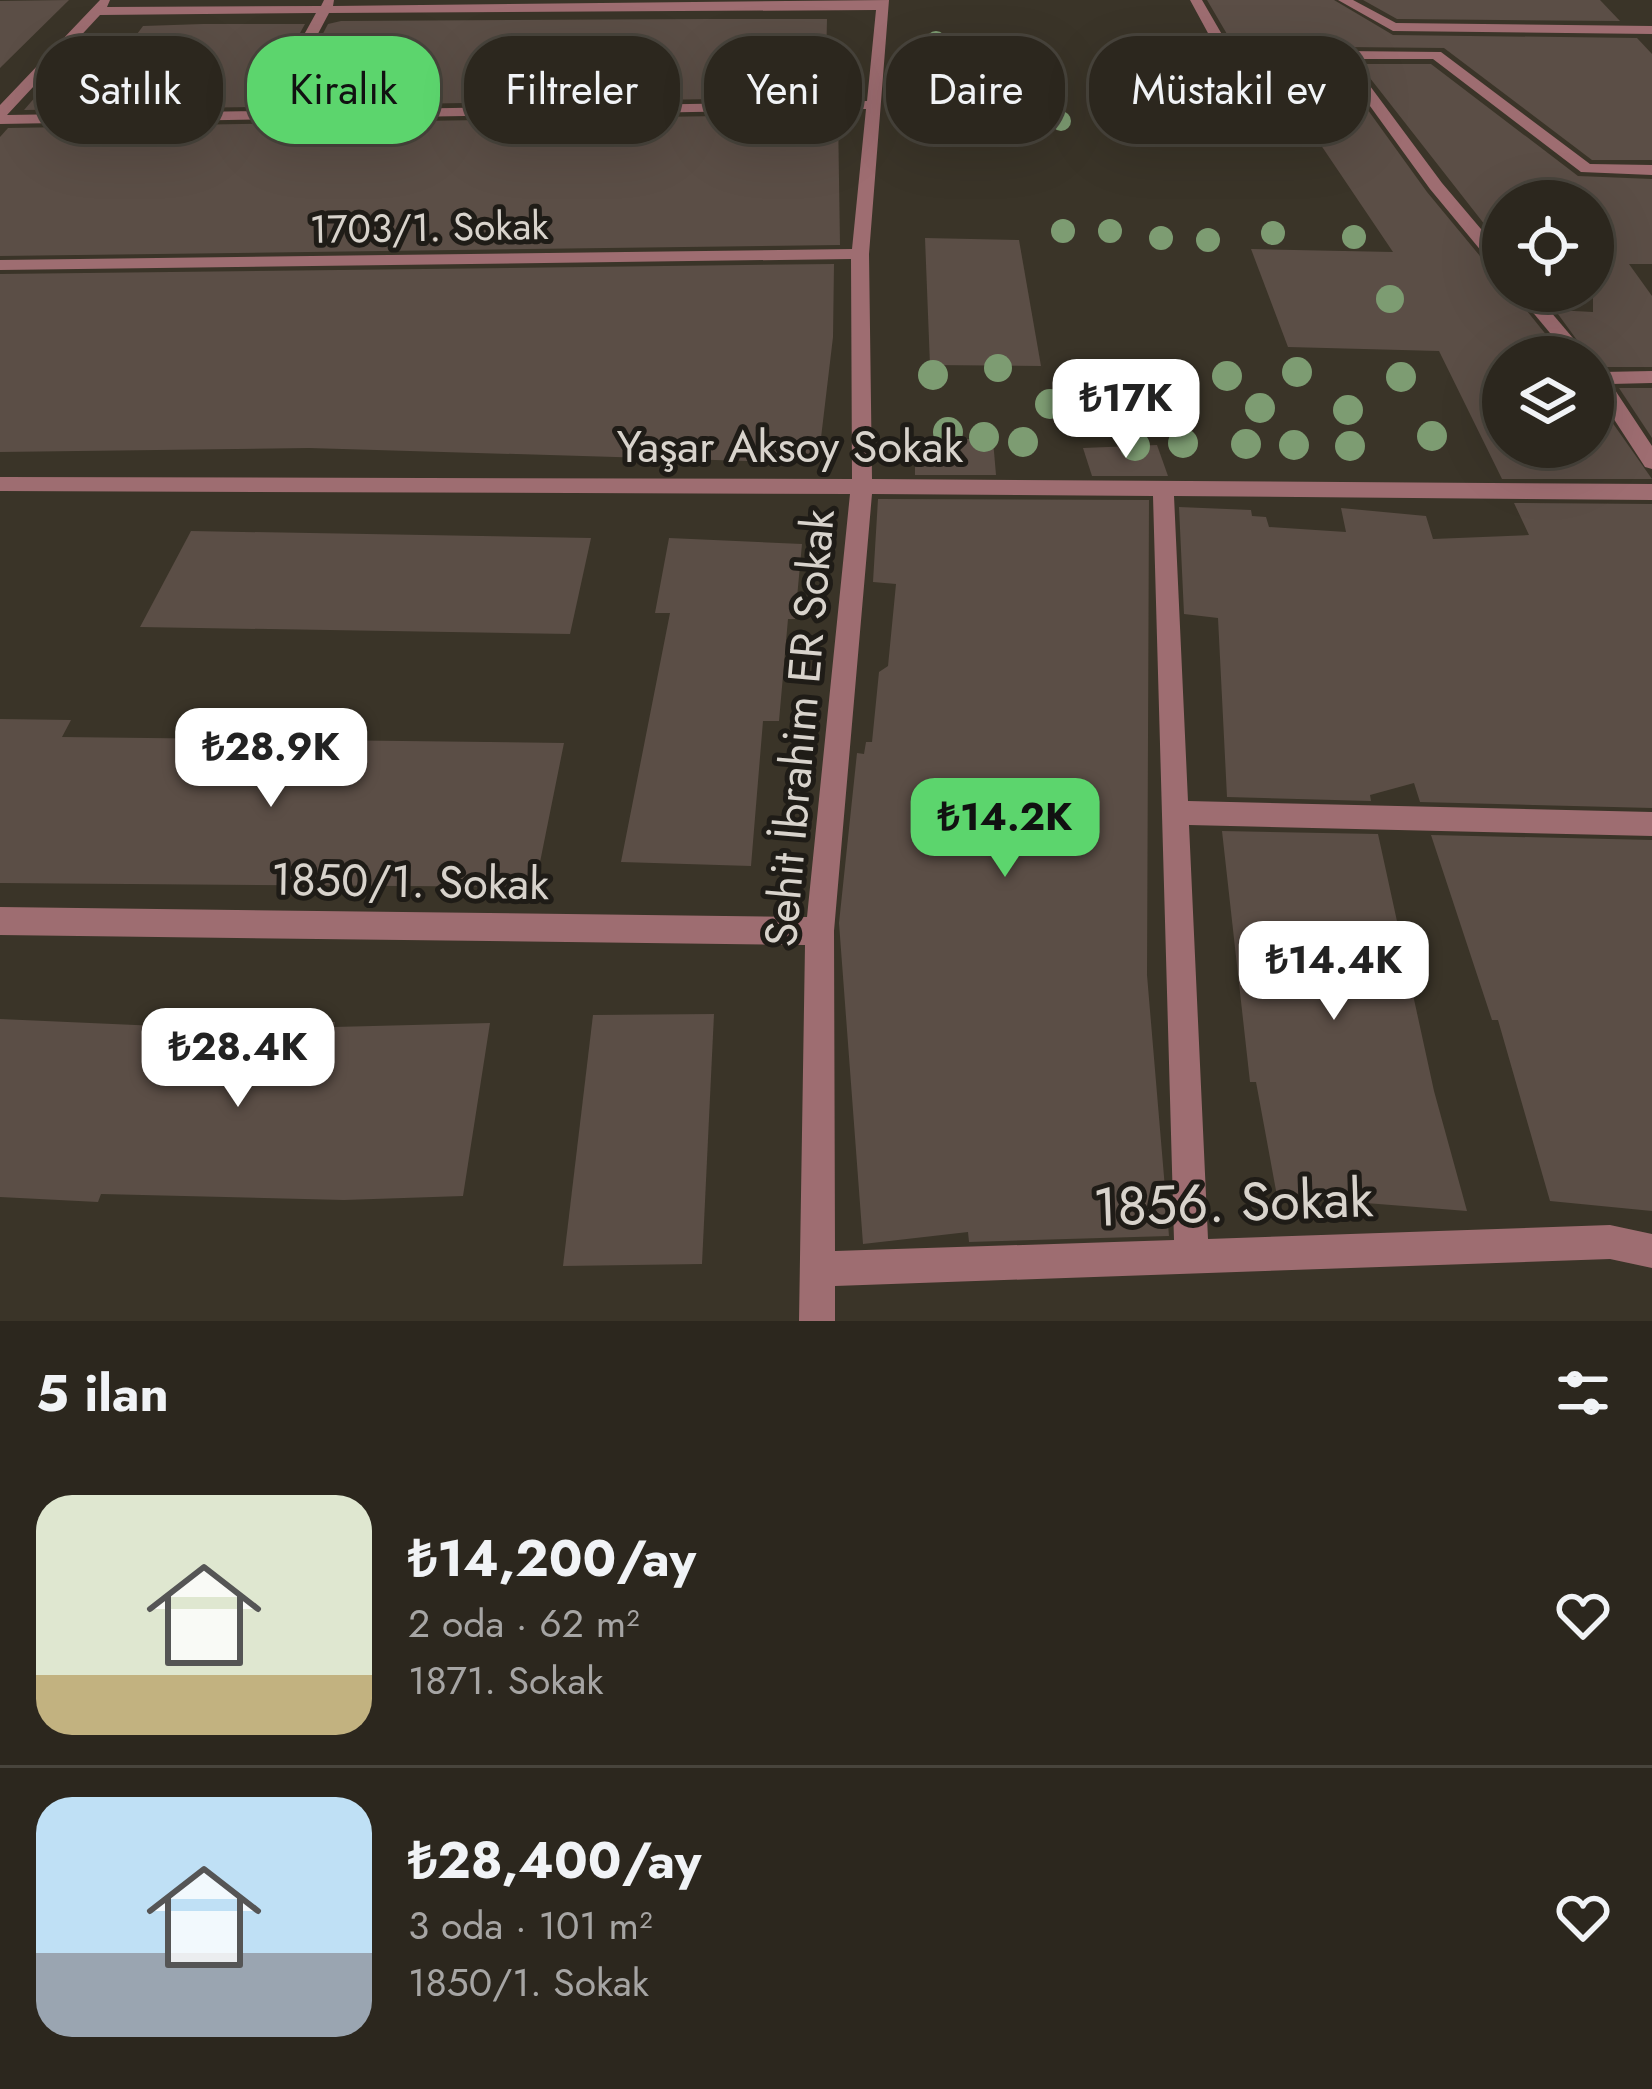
<!DOCTYPE html>
<html lang="tr">
<head>
<meta charset="utf-8">
<style>
  :root { --surface:#2c271e; --page:#38332b; --text:#f1f3f6; --muted:#a6a5a4; --line:#48443c; --accent:#5cd56d }
  body { margin:0; font-family:Jost,sans-serif; background:var(--page); color:var(--text); height:100vh; display:flex; flex-direction:column; font-size:45px; white-space:nowrap }
  * { box-sizing:border-box; margin:0 }
  p { font-size:39px; color:var(--muted) }
  .icon { flex:none; width:66px; height:66px; fill:none; stroke:currentColor; stroke-width:2; stroke-linecap:round; stroke-linejoin:round }
  .map { position:relative; height:1321px; overflow:hidden }
  .panel { display:flex; flex-direction:column; background:var(--surface); flex:1 }
  .panel>* { flex:none }
  .banner { position:absolute; left:36px; top:36px; width:1581px; height:108px; display:flex; gap:24px }
  .fabs { position:absolute; left:1482px; top:180px; display:grid; gap:24px }
  .fabs a { display:grid; place-items:center; width:132px; height:132px; border-radius:50%; background:var(--surface); box-shadow:0 12px 48px #0002,0 0 0 3px var(--line); font-size:60px }
  .price { position:absolute; translate:-50% -102px; padding:0 27px; border-radius:24px; background:#fff; color:#222; font-size:39px; line-height:78px; filter:drop-shadow(0 3px 6px #0008) }
  .price::after { content:''; position:absolute; left:50%; top:72px; width:36px; height:27px; margin-left:-18px; background:inherit; clip-path:polygon(0 0,100% 0,50% 100%) }
  .price.current { background:var(--accent); color:#111 }
  ul { padding:0; list-style:none }
  li { display:flex; align-items:center; gap:36px; height:300px; padding:0 36px }
  li+li { border-top:3px solid var(--line) }
  li span { display:grid; place-items:center; flex:none; width:336px; height:240px; border-radius:36px; color:#555 }
  li>.icon { margin-inline-start:auto }
  span .icon { width:144px; height:144px; fill:#fffc; stroke-width:1 }
  li b { font-size:51px }
  h2 { display:flex; justify-content:space-between; align-items:center; height:144px; padding:0 36px; font-size:51px }
  .pill { padding:0 42px; border-radius:48px; background:var(--surface); box-shadow:0 12px 48px #0002,0 0 0 3px var(--line); font-size:42px; line-height:108px }
  .pill.current { background:var(--accent); color:#111 }
  .map>svg:first-child { display:block }
  .building { fill:#5b4e46 }
  .lines { fill:none; stroke-linecap:round; stroke-linejoin:round }
  .street { fill:#9e6d71; fill-rule:evenodd }
  .tree { fill:#7d9c72 }
  .labels { text-anchor:middle; stroke-width:10; stroke-linejoin:round; paint-order:stroke }
  .far-street-label { font-size:39px; fill:#d8d3cc; stroke:#1f1c17 }
  .street-label { font-size:45px; fill:#d8d3cc; stroke:#1f1c17 }
  .near-street-label { font-size:54px; fill:#d8d3cc; stroke:#1f1c17 }
</style>
</head>
<body>
<div class="map">
<svg width="1652" height="1321" viewBox="0 0 1652 1321">
  <rect width="100%" height="100%" fill="#3a3428"/>
  <g class="building">
    <path d="M69,0L0,68V1Z"/>
    <path d="M1207,0H1334L1393,35L1637,38L1652,54V160H1592L1444,48L1234,46Z"/>
    <path d="M1363,0H1600L1620,21L1397,19Z"/>
    <path d="M709,19H827L826,64H837L838,97L285,106L328,24L341,21Z"/>
    <path d="M203,24H305L259,107L24,110L63,65L115,64L143,26Z"/>
    <path d="M1265,62L1334,63L1427,192L1494,273L1503,275V291H1511L1564,357H1503V447H1593V395L1652,479H1502L1439,351L1288,347L1251,249L1393,252Z"/>
    <path d="M1359,64H1431L1578,176L1652,179V264H1629L1652,296V367H1603L1593,362L1555,310L1593,312V201H1503V248Z"/>
    <path d="M838,114L840,245L0,256V137L8,128Z"/>
    <path d="M925,238L1019,240L1041,366L930,365Z"/>
    <path d="M834,264L833,337L818,463L309,448L0,452V274Z"/>
    <path d="M1619,388H1652V438Z"/>
    <path d="M915,437L993,440L996,475H915Z"/>
    <path d="M1157,445L1168,476H1092L1083,448Z"/>
    <path d="M878,499L1149,500L1147,975L1169,1236L969,1242L968,1232L863,1244L839,923L857,753L864,754L866,742H872L879,672L888,666L896,584L873,582Z"/>
    <path d="M1514,503L1652,504V808L1420,802L1414,783L1370,795L1371,801L1227,797L1218,618L1184,614L1179,507L1251,510L1252,516L1266,517L1269,527L1346,532L1341,508L1426,516L1433,539L1529,535Z"/>
    <path d="M191,531L591,538L570,634L140,627Z"/>
    <path d="M669,538L802,544L795,619H788L779,721H763L751,866L621,862L670,613H655Z"/>
    <path d="M0,719L71,720L62,737L564,743L535,887L0,883Z"/>
    <path d="M1222,831L1378,834L1434,1091L1467,1211L1277,1196L1256,1082H1250Z"/>
    <path d="M1431,835L1652,840V1211L1550,1201L1498,1020H1492Z"/>
    <path d="M714,1014L702,1264L563,1266L593,1015Z"/>
    <path d="M0,1019L203,1028L206,1020L335,1022L334,1027L490,1023L463,1196L344,1200L101,1194L98,1202L0,1197Z"/>
  </g>
  <g class="lines">
    <g class="street">
      <path d="M100,0H110L107,7L321,6L324,0H334L333,6L889,0L869,254L872,479L1652,484V500L1174,496L1188,801L1652,812V836L1189,825L1208,1239L1610,1225L1652,1234V1268L1610,1259L835,1286V1321H799L805,945L0,935V907L807,917L850,494L0,491V477L852,479L851,259L0,270V260L852,249L866,109L0,124V105ZM876,10L867,101L277,111L329,13ZM316,13L262,111L7,115L100,15ZM872,494L1153,496L1174,1240L835,1251L834,931Z"/>
      <path d="M1190,0H1202L1231,50L1441,52L1590,164L1652,165V175L1581,172L1433,59H1350L1442,183L1503,255V271L1497,270L1430,189L1336,59L1221,57Z"/>
      <path d="M1338,0H1353L1396,23L1652,26V34L1393,31Z"/>
      <path d="M1515,291H1533L1589,357H1570Z"/>
      <path d="M1593,366L1602,372L1652,371V383L1611,384L1652,446V469L1645,467L1593,387Z"/>
    </g>
  </g>
  <g class="tree">
    <circle cx="936" cy="41" r="10"/>
    <circle cx="1208" cy="50" r="10"/>
    <circle cx="1253" cy="68" r="10"/>
    <circle cx="1031" cy="77" r="10"/>
    <circle cx="933" cy="100" r="10"/>
    <circle cx="1061" cy="121" r="10"/>
    <circle cx="994" cy="126" r="10"/>
    <circle cx="1063" cy="231" r="12"/>
    <circle cx="1110" cy="231" r="12"/>
    <circle cx="1273" cy="233" r="12"/>
    <circle cx="1354" cy="237" r="12"/>
    <circle cx="1161" cy="238" r="12"/>
    <circle cx="1208" cy="240" r="12"/>
    <circle cx="1390" cy="299" r="14"/>
    <circle cx="998" cy="368" r="14"/>
    <circle cx="1297" cy="372" r="15"/>
    <circle cx="933" cy="375" r="15"/>
    <circle cx="1081" cy="375" r="15"/>
    <circle cx="1227" cy="376" r="15"/>
    <circle cx="1401" cy="377" r="15"/>
    <circle cx="1150" cy="378" r="15"/>
    <circle cx="1050" cy="404" r="15"/>
    <circle cx="1260" cy="408" r="15"/>
    <circle cx="1348" cy="410" r="15"/>
    <circle cx="1112" cy="413" r="15"/>
    <circle cx="948" cy="432" r="15"/>
    <circle cx="1432" cy="436" r="15"/>
    <circle cx="984" cy="437" r="15"/>
    <circle cx="1023" cy="442" r="15"/>
    <circle cx="1183" cy="443" r="15"/>
    <circle cx="1246" cy="444" r="15"/>
    <circle cx="1294" cy="445" r="15"/>
    <circle cx="1135" cy="446" r="15"/>
    <circle cx="1350" cy="446" r="15"/>
  </g>
  <g class="labels">
    <g class="far-street-label">
      <text transform="translate(429 227) rotate(-1)" y="14">1703/1. Sokak</text>
    </g>
    <g class="street-label">
      <text x="790" y="462">Yaşar Aksoy Sokak</text>
      <text transform="translate(799 728) rotate(-85)" y="16">Sehit İbrahim ER Sokak</text>
      <text transform="translate(410 881) rotate(1)" y="16">1850/1. Sokak</text>
    </g>
    <g class="near-street-label">
      <text transform="translate(1233 1202) rotate(-2)" y="19">1856. Sokak</text>
    </g>
  </g>
</svg>
<div class="fabs">
<a><svg class="icon" aria-label="locate" viewBox="0 0 24 24"><circle cx="12" cy="12" r="6"/><path d="M12 2v4M12 18v4M2 12h4M18 12h4"/></svg></a>
<a><svg class="icon" aria-label="layers" viewBox="0 0 24 24"><path d="M12 4l9 5-9 5-9-5zM3 14l9 5 9-5"/></svg></a>
</div>
<b class="price" style="left:1126px;top:461px">₺17K</b>
<b class="price" style="left:271px;top:810px">₺28.9K</b>
<b class="price current" style="left:1005px;top:880px">₺14.2K</b>
<b class="price" style="left:1334px;top:1023px">₺14.4K</b>
<b class="price" style="left:238px;top:1110px">₺28.4K</b>
<div class="banner">
<a class="pill">Satılık</a>
<a class="pill current">Kiralık</a>
<a class="pill">Filtreler</a>
<a class="pill">Yeni</a>
<a class="pill">Daire</a>
<a class="pill">Müstakil ev</a>
</div>
</div>
<section class="panel">
<h2>5 ilan<svg class="icon" aria-label="filters" viewBox="0 0 24 24"><path d="M4 7h16M4 17h16"/><circle cx="9" cy="7" r="2"/><circle cx="15" cy="17" r="2"/></svg></h2>
<ul>
<li><span style="background:linear-gradient(#dfe7d0 75%,#c2b280 0)"><svg class="icon" aria-label="home" viewBox="0 0 24 24"><path d="M3 11l9-7 9 7M6 9v11h12V9"/></svg></span><div><b>₺14,200/ay</b><p>2 oda · 62 m²</p><p>1871. Sokak</p></div><svg class="icon" aria-label="heart" viewBox="0 0 24 24"><path d="M12 20l-8-8c-3-5 5-10 8-4 3-6 11-1 8 4z"/></svg></li>
<li><span style="background:linear-gradient(#bfe0f5 65%,#9aa5b1 0)"><svg class="icon" aria-label="home" viewBox="0 0 24 24"><path d="M3 11l9-7 9 7M6 9v11h12V9"/></svg></span><div><b>₺28,400/ay</b><p>3 oda · 101 m²</p><p>1850/1. Sokak</p></div><svg class="icon" aria-label="heart" viewBox="0 0 24 24"><path d="M12 20l-8-8c-3-5 5-10 8-4 3-6 11-1 8 4z"/></svg></li>
</ul>
</section>
</body>
</html>
